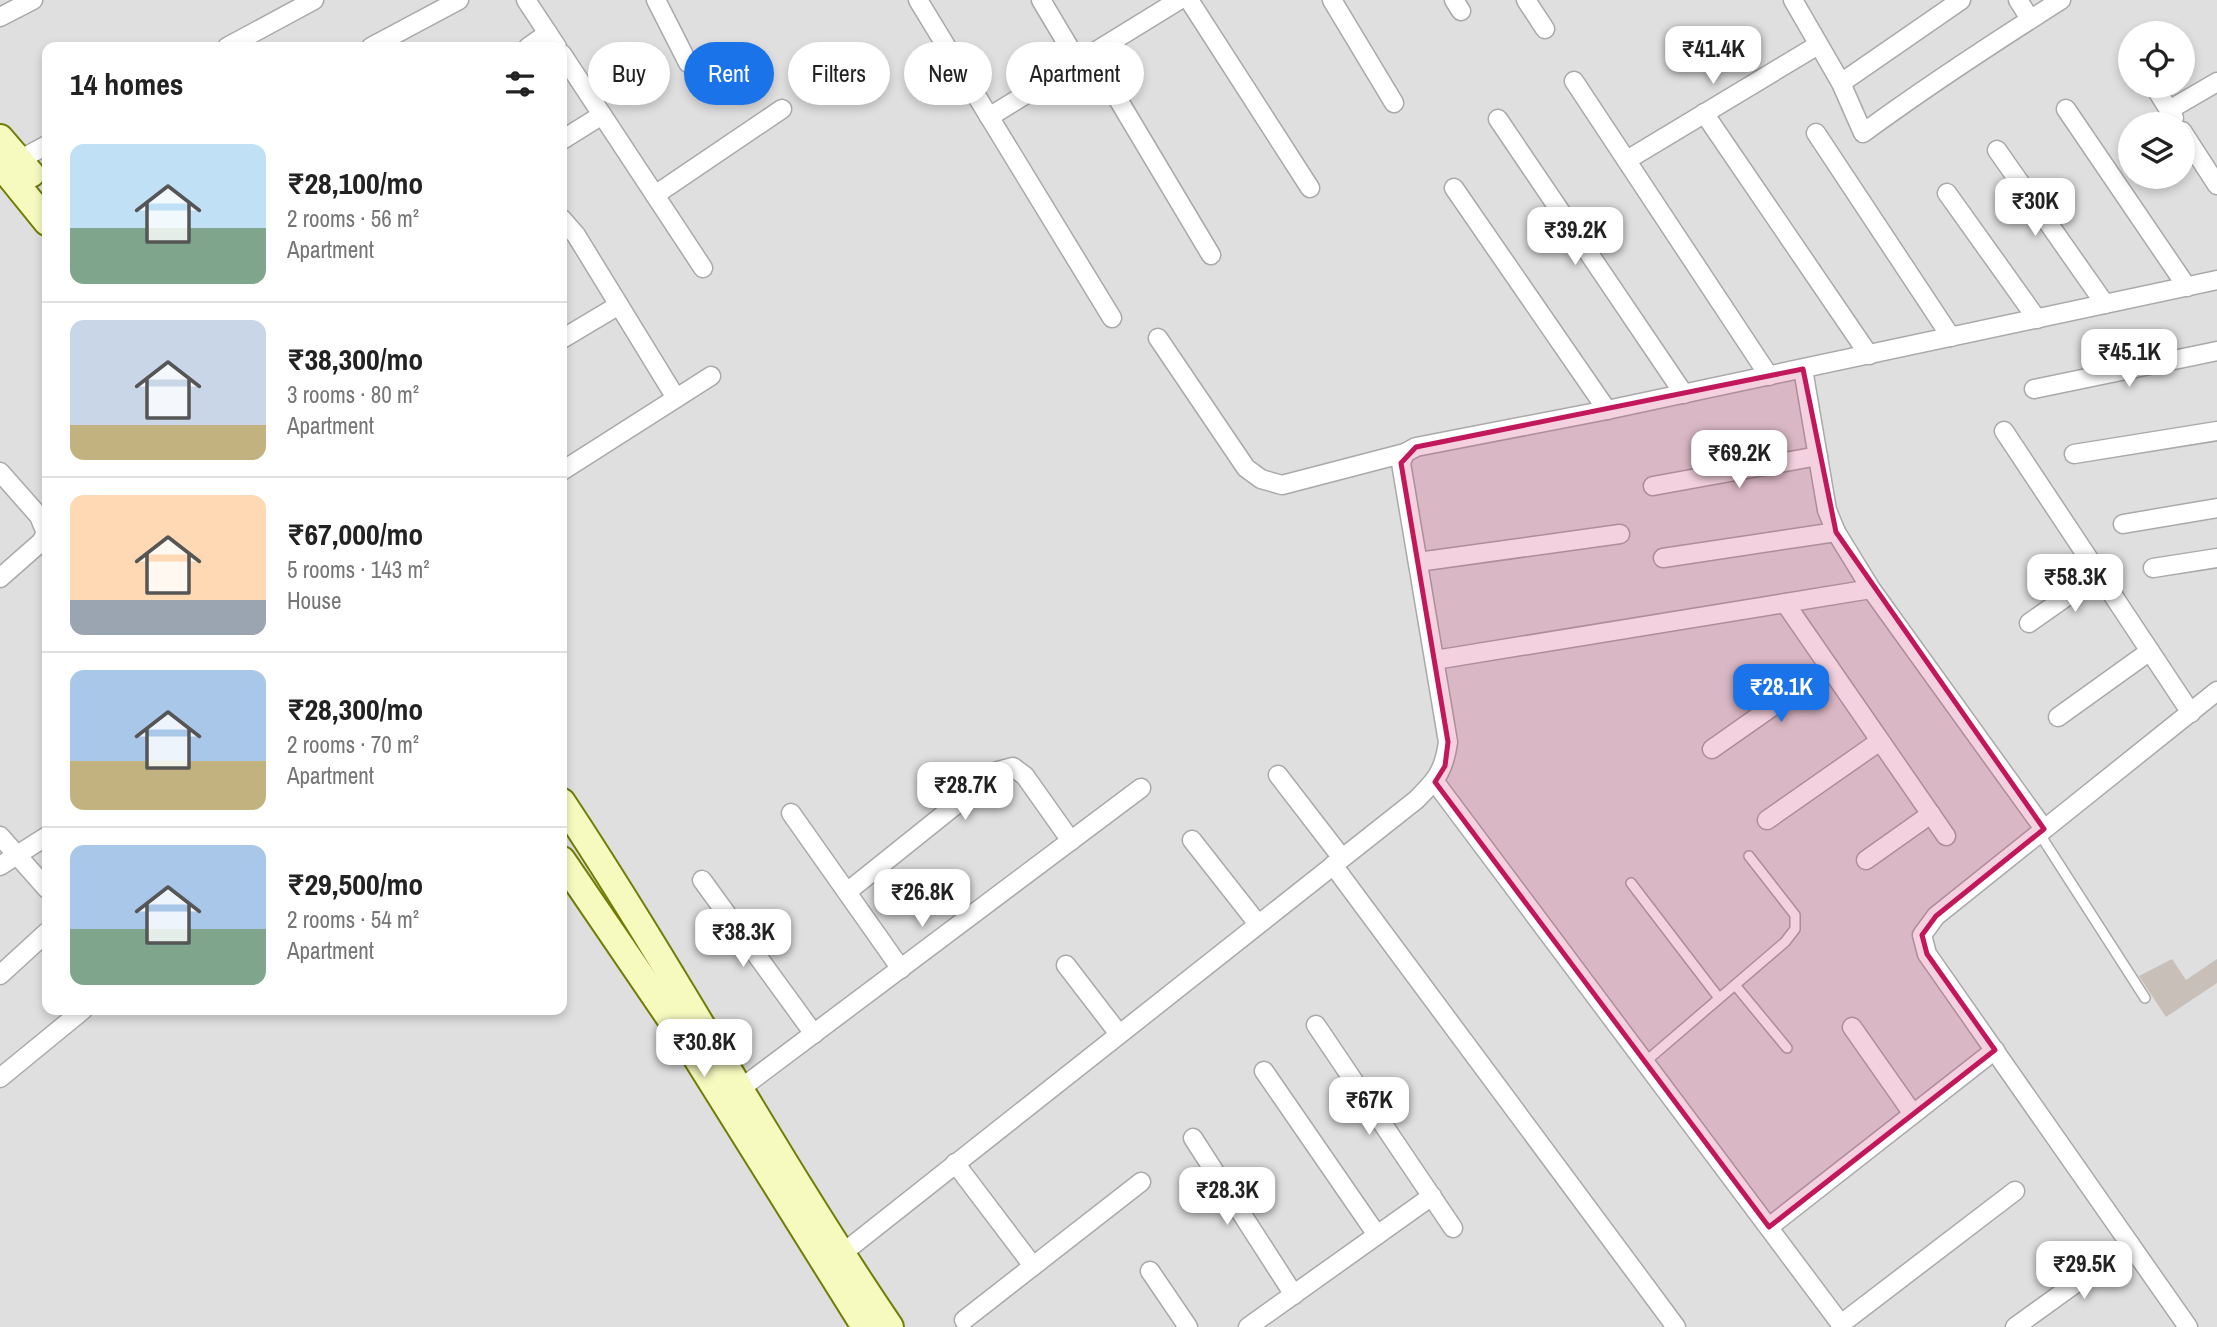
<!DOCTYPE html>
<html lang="en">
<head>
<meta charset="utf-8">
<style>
  :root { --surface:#fff; --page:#f6f6f6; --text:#222; --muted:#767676; --line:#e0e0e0; --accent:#1a73e8 }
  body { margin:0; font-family:"Archivo Narrow",sans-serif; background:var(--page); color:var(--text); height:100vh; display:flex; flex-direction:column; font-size:26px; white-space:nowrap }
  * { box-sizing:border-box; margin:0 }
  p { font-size:23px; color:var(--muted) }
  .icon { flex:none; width:38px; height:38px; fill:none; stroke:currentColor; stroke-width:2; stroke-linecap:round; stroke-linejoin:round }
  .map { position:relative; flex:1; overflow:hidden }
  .sheet { position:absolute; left:42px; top:42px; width:525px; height:973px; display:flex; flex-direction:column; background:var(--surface); border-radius:14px; box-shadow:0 4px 10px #0003 }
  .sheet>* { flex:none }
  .banner { position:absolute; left:588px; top:42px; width:665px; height:63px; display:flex; gap:14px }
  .tools { position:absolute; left:2118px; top:21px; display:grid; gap:14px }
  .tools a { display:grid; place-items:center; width:77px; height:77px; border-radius:50%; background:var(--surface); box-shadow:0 4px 10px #0003; font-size:35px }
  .price { position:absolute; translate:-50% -60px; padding:0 16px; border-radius:14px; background:#fff; color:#222; font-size:23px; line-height:46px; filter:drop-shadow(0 2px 4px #0008) }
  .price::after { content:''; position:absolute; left:50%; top:42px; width:21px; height:16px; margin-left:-10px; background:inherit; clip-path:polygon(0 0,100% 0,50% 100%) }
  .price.on { background:var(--accent); color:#fff }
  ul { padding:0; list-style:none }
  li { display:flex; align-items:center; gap:21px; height:175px; padding:0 28px }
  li+li { border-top:2px solid var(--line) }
  li span { display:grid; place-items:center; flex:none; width:196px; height:140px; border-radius:14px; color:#555 }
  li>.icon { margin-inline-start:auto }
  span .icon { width:84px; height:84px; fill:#fffc; stroke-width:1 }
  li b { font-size:30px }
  h2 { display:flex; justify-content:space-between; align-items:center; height:84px; padding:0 28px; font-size:30px }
  .tag { padding:0 24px; border-radius:32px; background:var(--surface); box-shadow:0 4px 10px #0003; font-size:24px; line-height:63px }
  .tag.on { background:var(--accent); color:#fff }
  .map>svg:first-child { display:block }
  .residential { fill:#e0dfdf; fill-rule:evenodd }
  .building { fill:#c7bfb8 }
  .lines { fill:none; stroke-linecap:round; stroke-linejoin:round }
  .service-casing { stroke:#a9a9a9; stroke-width:12 }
  .minor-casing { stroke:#a9a9a9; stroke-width:21 }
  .secondary-casing { stroke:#707d05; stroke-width:30 }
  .service { stroke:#fff; stroke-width:9 }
  .minor { stroke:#fff; stroke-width:18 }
  .secondary { stroke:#f7fabf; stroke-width:26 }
  .marked { fill:#c2185b; fill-opacity:0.2; stroke:#c2185b; stroke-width:5; stroke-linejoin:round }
</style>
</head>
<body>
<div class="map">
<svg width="2217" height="1327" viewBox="0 0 2217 1327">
  <rect width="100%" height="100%" fill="#f2efe9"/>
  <path class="residential" d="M0,0H2217V1327H0ZM2130,33H2182V86H2130ZM47,47H562V1010H47ZM2130,124H2182V177H2130Z"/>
  <path class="building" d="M2172,959L2186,980L2217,959V983L2166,1017L2139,976Z"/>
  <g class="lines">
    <g class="service-casing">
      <g id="service">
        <path d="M2039,833L2145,998"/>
        <path d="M1631,883L1719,998"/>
        <path d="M1735,985L1787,1048"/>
        <path d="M1645,1062L1785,942L1795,929V915L1749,856"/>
      </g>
    </g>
    <g class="minor-casing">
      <g id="minor">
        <path d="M526,0L557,47"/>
        <path d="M656,0L688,63"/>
        <path d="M918,0L1112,318"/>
        <path d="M1041,0L1078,62"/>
        <path d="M1189,0L1310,188"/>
        <path d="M1332,0L1394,103"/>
        <path d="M1454,0L1461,11"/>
        <path d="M1526,0L1545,29"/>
        <path d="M1793,0L1841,83L1863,133C1926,87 1993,43 2061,0"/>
        <path d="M2018,0L2030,19"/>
        <path d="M0,17L33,0"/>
        <path d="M227,47L314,0"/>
        <path d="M371,47L459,0"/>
        <path d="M528,47L548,33"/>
        <path d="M562,54L703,268"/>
        <path d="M1091,54L1211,255"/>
        <path d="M1574,81L1769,376"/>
        <path d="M1841,83L1961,0"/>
        <path d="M2154,86L2174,118"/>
        <path d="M2066,109L2187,287"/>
        <path d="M2169,110L2217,82"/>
        <path d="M1704,113L1869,355"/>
        <path d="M989,117L1179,0"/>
        <path d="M1498,119L1684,394"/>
        <path d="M2182,131L2217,185"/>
        <path d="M1816,133L1951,337"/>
        <path d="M562,140L602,115"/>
        <path d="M1997,150L2105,304"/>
        <path d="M19,160L47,145"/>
        <path d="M1627,160L1818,45"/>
        <path d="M1454,188L1607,410"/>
        <path d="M1947,193L2037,319"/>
        <path d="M655,195L782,109"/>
        <path d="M562,219L576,235L676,398"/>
        <path d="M1158,338L1246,468L1261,479L1282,485L1405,453"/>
        <path d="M562,339L619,305"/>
        <path d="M1803,369L1827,510L1836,532L1871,589L2044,829"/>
        <path d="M2034,389L2217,351"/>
        <path d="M2004,431L2191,713"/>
        <path d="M2074,454L2217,431"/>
        <path d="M562,471L711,376"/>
        <path d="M0,472L39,516L46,533L41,542L0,578"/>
        <path d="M1653,486L1818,456"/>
        <path d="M2123,524L2217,508"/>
        <path d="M1663,558L1836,532"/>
        <path d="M1418,562L1620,534"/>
        <path d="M2153,568L2217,558"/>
        <path d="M1785,603L1946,836"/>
        <path d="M2029,623L2099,574"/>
        <path d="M1435,660L1871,589"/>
        <path d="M2058,717L2150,651"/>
        <path d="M1712,749L1829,667"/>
        <path d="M1278,775L1342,858"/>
        <path d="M1435,782L1843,1327"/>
        <path d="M791,813L901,969"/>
        <path d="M1767,820L1880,741"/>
        <path d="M0,836L47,889"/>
        <path d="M1192,840L1258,924"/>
        <path d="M1866,860L1931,814"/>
        <path d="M1333,865L1676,1327"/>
        <path d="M0,866L47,836"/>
        <path d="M702,880L814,1034"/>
        <path d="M847,892L998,771L1013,767L1025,776L1071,841"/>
        <path d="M1066,965L1119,1034"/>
        <path d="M0,975L47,932"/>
        <path d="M1316,1025L1453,1228"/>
        <path d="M1852,1027L1913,1114"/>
        <path d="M1264,1071L1377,1235"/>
        <path d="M0,1078L83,1010"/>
        <path d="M732,1095L1141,788"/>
        <path d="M1193,1138L1294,1295"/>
        <path d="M955,1163L1033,1266"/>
        <path d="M1769,1227L1995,1050"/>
        <path d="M834,1260L1416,800C1437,779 1444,771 1448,742L1401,463L1405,453L1416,447L1607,410L2217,280"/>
        <path d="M1150,1271L1188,1327"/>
        <path d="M964,1320L1141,1182"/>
        <path d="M1841,1324L2015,1191"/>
        <path d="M1248,1327L1432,1196"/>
        <path d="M2015,1327L2130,1244"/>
        <path d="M2188,1327L1927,954L1922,935L1936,916L2217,691"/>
      </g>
    </g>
    <g class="secondary-casing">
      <g id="secondary">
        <path d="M0,138L31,174"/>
        <path d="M0,164L47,222"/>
        <path d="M562,802C676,974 774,1156 890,1327"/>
        <path d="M562,860L693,1052L865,1327"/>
      </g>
    </g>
    <use href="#service" class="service"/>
    <use href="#minor" class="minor"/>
    <use href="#secondary" class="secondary"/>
  </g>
  <path class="marked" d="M1803,369L1836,532L2044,829L1936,916L1922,935L1927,954L1995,1050L1769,1227L1435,782L1445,766L1448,742L1401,463L1416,447Z"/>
</svg>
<div class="tools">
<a><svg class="icon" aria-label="locate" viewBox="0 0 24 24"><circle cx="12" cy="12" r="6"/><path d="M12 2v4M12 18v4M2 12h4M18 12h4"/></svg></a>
<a><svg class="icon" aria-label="layers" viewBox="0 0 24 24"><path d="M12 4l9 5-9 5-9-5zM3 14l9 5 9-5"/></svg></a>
</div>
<b class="price" style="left:1713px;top:86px">₹41.4K</b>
<b class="price" style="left:2035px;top:238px">₹30K</b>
<b class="price" style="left:1575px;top:267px">₹39.2K</b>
<b class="price" style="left:2129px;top:389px">₹45.1K</b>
<b class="price" style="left:1739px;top:490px">₹69.2K</b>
<b class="price" style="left:2075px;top:614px">₹58.3K</b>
<b class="price on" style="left:1781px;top:724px">₹28.1K</b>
<b class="price" style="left:965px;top:822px">₹28.7K</b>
<b class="price" style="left:922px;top:929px">₹26.8K</b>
<b class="price" style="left:743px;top:969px">₹38.3K</b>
<b class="price" style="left:704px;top:1079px">₹30.8K</b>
<b class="price" style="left:1369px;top:1137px">₹67K</b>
<b class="price" style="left:1227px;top:1227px">₹28.3K</b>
<b class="price" style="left:2084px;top:1301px">₹29.5K</b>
<div class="banner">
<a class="tag">Buy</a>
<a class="tag on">Rent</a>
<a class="tag">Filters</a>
<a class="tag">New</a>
<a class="tag">Apartment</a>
</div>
<section class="sheet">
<h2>14 homes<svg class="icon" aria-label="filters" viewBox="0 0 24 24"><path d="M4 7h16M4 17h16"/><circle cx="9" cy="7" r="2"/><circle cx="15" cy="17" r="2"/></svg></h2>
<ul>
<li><span style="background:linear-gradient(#bfe0f5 60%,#7fa58c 0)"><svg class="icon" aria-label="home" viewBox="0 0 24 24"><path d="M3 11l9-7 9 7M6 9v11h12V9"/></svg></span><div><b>₹28,100/mo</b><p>2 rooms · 56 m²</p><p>Apartment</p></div></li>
<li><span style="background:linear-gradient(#c9d6e8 75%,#c2b280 0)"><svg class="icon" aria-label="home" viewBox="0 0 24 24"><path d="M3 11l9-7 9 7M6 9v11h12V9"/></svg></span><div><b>₹38,300/mo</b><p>3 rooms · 80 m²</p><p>Apartment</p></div></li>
<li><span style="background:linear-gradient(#ffd9b3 75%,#9aa5b1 0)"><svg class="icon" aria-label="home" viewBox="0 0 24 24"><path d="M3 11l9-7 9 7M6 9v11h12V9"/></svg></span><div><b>₹67,000/mo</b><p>5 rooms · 143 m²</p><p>House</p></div></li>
<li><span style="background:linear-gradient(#a9c7e8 65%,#c2b280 0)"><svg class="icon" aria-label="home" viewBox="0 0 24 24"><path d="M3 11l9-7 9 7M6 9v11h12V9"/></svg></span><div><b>₹28,300/mo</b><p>2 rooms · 70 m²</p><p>Apartment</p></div></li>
<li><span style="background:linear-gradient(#a9c7e8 60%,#7fa58c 0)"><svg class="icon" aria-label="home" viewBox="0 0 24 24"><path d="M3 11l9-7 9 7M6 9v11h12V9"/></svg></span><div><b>₹29,500/mo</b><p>2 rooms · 54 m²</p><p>Apartment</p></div></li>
</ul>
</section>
</div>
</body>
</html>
